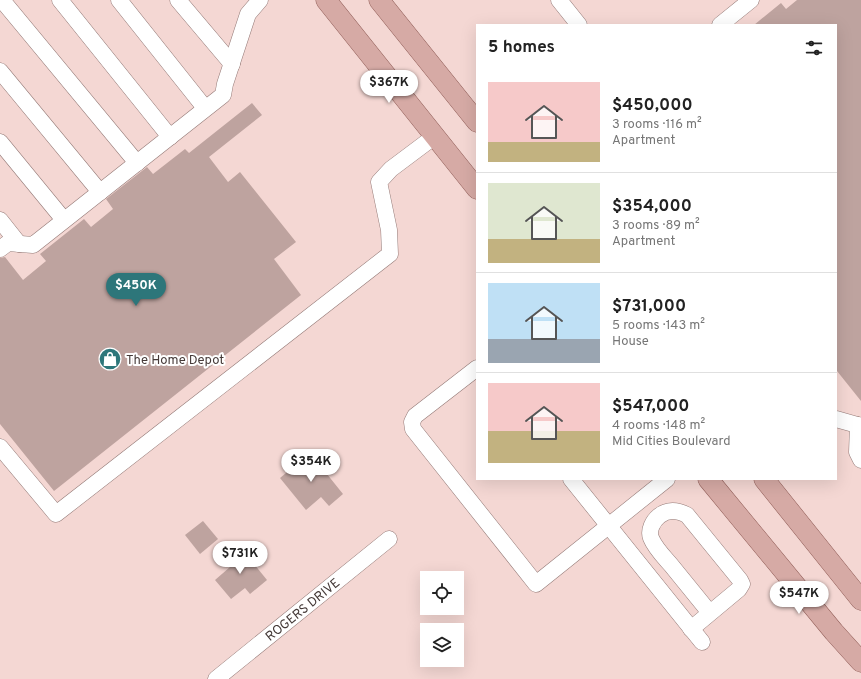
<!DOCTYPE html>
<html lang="en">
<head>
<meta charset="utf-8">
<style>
  :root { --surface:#fff; --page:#f6f6f6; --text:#222; --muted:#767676; --line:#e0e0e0; --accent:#2d767a }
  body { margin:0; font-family:Overpass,sans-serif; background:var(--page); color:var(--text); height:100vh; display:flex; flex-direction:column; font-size:15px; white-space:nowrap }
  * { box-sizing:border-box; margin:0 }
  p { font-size:13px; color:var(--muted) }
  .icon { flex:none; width:22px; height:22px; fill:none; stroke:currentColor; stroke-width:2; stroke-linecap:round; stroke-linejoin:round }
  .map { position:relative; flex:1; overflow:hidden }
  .drawer { position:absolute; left:476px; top:24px; width:361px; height:456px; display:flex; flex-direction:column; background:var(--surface); border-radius:0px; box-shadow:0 4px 16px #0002 }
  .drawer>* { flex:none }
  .fabs { position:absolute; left:420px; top:571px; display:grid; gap:8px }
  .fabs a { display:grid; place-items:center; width:44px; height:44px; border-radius:0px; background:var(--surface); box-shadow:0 4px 16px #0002; font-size:20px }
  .price { position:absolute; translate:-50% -34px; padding:0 9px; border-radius:14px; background:#fff; color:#222; font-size:13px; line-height:26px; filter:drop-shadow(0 1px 2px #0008) }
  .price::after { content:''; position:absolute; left:50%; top:24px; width:12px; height:9px; margin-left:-6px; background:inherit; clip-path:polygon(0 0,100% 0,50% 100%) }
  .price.active { background:var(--accent); color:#fff }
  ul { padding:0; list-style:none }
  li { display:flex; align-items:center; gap:12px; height:100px; padding:0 12px }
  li+li { border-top:1px solid var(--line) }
  li span { display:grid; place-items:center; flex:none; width:112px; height:80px; border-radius:0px; color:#555 }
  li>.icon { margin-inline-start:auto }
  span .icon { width:48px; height:48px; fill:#fffc; stroke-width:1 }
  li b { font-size:17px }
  h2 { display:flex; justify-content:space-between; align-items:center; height:48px; padding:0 12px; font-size:17px }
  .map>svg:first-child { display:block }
  .building { fill:#bea39f }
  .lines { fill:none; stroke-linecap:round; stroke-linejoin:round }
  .minor-casing { stroke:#947a77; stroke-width:17 }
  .major-casing { stroke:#915e58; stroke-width:21 }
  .minor { stroke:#fff; stroke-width:16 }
  .major { stroke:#d6aaa5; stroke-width:20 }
  .labels { text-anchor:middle; stroke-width:4; stroke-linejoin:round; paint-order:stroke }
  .poi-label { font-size:13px; fill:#453a38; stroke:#fff; text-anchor:start }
  .street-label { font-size:13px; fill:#453a38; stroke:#fff }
</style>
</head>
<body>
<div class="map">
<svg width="861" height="679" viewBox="0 0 861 679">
  <rect width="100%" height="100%" fill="#f4d7d3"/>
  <g class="building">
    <path d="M797,0H861V401L837,371L836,363V25H754L781,3L786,9Z"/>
    <path d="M252,103L262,115L209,157L228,182L240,172L296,242L274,259L301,295L54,491L0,424V258L5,257L23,280L46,261L40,254L84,219L91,227L113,209L106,199L147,167L153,174L185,149L189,153Z"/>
    <path d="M310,453L343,494L329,506L321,497L306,510L280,478Z"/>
    <path d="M203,521L218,539L200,554L185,535Z"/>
    <path d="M241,548L267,580L250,594L245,588L231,599L215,580L230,567L225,561Z"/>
  </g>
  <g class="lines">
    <g class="minor-casing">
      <g id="minor">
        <path d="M2,0L137,163"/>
        <path d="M60,0L170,137"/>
        <path d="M119,0L205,108"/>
        <path d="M178,0L232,64"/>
        <path d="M559,0L579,25"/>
        <path d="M720,25L751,0"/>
        <path d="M0,71L100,192"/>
        <path d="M0,142L64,220"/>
        <path d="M0,220L19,244"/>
        <path d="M0,249L8,243L33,245L223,95L225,84L248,14L260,0"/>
        <path d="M477,368L415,416L412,422L413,429L536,584L667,479"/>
        <path d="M836,419L861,426"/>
        <path d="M858,425L857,452L861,460"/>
        <path d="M0,447L56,514L390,254L389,230L379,182L391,169L435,136"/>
        <path d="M571,479L702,642"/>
        <path d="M691,629L739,589L742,584L740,580L687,515C677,510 668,509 659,516C653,521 648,530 651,538C655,548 664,557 671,565C684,581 697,597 710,613"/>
        <path d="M216,679L389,539"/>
      </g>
    </g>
    <g class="major-casing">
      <g id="major">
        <path d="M326,0L477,189"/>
        <path d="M379,0L477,122"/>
        <path d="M708,479L834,632L861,662"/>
        <path d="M764,479L861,600"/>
      </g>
    </g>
    <use href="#minor" class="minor"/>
    <use href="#major" class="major"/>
  </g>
  <defs>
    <g id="shop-disc" transform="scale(1.15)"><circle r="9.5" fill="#2d767a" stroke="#fff"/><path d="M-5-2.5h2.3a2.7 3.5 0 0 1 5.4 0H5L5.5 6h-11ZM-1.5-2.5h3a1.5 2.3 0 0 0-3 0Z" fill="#fff"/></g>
  </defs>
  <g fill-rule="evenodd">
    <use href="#shop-disc" x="110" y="359"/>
  </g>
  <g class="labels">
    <g class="poi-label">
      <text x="126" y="364">The Home Depot</text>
    </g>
    <g class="street-label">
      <text transform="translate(302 609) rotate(-39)" y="5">ROGERS DRIVE</text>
    </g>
  </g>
</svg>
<div class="fabs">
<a><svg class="icon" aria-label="locate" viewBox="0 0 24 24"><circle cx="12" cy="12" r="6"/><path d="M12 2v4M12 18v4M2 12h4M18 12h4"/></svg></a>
<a><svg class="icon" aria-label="layers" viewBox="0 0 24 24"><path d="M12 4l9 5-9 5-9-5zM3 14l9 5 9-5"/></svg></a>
</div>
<b class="price" style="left:389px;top:104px">$367K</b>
<b class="price active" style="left:136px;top:307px">$450K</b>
<b class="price" style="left:311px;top:483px">$354K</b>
<b class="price" style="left:240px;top:575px">$731K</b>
<b class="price" style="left:799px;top:615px">$547K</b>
<section class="drawer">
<h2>5 homes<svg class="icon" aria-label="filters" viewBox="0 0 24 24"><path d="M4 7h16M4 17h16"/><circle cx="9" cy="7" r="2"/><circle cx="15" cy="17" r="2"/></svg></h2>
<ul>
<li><span style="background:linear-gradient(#f6c9c9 75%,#c2b280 0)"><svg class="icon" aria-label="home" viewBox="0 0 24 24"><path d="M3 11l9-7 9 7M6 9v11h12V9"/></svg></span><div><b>$450,000</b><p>3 rooms · 116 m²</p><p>Apartment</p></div></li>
<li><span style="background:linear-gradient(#dfe7d0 70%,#c2b280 0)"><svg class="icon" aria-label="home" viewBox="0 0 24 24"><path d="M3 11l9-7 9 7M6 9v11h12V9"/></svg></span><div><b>$354,000</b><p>3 rooms · 89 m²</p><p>Apartment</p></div></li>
<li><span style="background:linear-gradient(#bfe0f5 70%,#9aa5b1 0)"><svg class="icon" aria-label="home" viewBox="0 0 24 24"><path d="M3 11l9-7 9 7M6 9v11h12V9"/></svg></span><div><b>$731,000</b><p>5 rooms · 143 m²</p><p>House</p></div></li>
<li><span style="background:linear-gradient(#f6c9c9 60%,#c2b280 0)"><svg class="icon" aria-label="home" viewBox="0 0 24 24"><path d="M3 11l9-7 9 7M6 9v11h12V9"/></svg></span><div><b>$547,000</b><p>4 rooms · 148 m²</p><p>Mid Cities Boulevard</p></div></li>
</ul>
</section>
</div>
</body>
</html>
